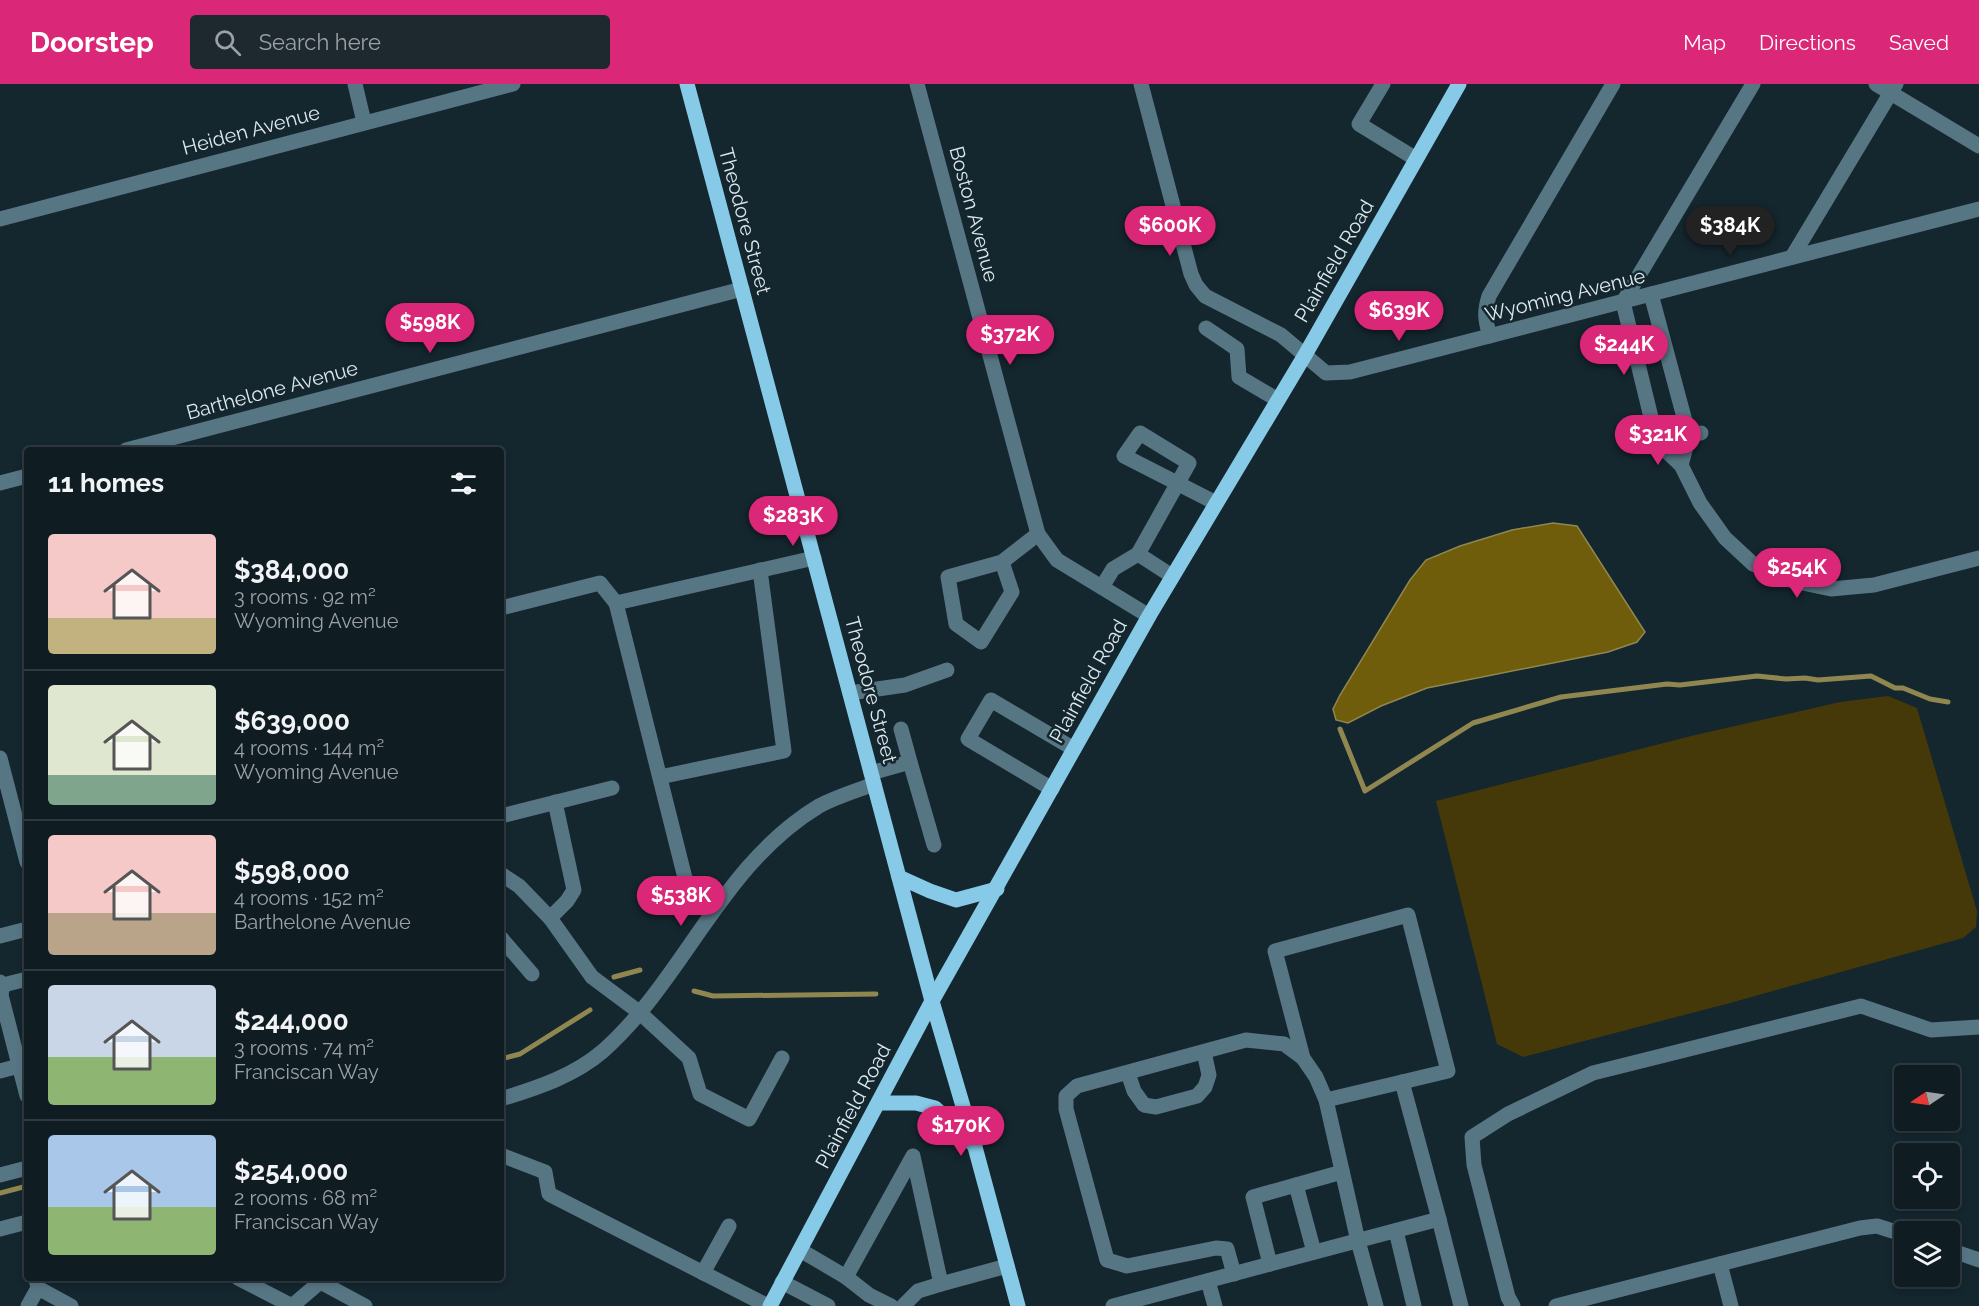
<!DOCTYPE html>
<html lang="en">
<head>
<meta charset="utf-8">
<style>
  :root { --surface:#0f1c22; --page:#1d292f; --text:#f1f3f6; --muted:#9ba1a5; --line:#2f3a40; --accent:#db2777 }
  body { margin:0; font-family:Raleway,sans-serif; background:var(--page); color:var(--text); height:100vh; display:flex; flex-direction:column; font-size:22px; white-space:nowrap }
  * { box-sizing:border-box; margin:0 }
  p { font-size:20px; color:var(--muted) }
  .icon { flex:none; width:33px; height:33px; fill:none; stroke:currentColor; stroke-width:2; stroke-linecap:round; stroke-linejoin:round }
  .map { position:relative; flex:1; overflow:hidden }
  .panel { position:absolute; left:24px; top:363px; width:480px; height:834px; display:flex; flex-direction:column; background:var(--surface); border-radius:6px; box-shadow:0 3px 9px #0003,0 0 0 2px var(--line) }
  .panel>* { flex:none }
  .needle { width:39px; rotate:257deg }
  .controls { position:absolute; left:1894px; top:981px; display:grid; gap:12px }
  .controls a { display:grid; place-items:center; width:66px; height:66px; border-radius:6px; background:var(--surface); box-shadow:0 3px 9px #0003,0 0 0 2px var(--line); font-size:30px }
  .price { position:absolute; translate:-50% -51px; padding:0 14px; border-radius:21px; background:var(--accent); color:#fff; font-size:20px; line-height:39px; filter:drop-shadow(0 2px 3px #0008) }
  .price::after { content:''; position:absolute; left:50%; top:36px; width:18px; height:14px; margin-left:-9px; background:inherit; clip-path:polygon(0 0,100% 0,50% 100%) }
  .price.on { background:#222; color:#fff }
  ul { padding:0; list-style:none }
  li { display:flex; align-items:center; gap:18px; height:150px; padding:0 24px }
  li+li { border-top:2px solid var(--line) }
  li span { display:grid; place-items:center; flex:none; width:168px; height:120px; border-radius:6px; color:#555 }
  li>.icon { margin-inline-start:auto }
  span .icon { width:72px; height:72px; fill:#fffc; stroke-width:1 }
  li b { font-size:26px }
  h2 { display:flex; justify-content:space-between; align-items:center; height:72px; padding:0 24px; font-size:26px }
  header { display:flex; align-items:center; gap:36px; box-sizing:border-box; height:84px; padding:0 30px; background:var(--accent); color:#fff }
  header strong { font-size:28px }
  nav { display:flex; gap:33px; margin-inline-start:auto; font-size:21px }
  .search { width:420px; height:54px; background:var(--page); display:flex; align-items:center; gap:15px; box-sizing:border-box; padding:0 21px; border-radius:6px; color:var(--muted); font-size:22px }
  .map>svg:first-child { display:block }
  .green { fill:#45390a }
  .water { fill:#6f5d0c; stroke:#908750; stroke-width:1.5 }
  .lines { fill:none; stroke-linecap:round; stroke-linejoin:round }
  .stream { stroke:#908750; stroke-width:5 }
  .minor { stroke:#577684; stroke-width:15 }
  .major { stroke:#87cae8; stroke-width:15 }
  .labels { text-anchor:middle; stroke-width:5; stroke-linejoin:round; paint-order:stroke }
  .street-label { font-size:20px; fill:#dde9ee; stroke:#14262e }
</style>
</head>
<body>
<header>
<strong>Doorstep</strong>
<div class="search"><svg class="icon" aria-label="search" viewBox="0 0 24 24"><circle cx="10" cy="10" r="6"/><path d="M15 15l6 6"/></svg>Search here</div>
<nav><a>Map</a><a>Directions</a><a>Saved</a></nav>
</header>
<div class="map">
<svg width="1979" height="1222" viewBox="0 0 1979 1222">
  <rect width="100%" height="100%" fill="#14262e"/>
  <path class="green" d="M1888,612L1917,624L1977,827L1976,843L1963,854L1730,919L1523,973L1497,960L1436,717L1691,652L1840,618Z"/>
  <path class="water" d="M1553,439L1577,442L1645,548L1637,558L1608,568L1427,604L1381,622L1348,639L1336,636L1333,625L1340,611L1410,496L1426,476L1460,462L1512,446Z"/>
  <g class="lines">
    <g class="stream">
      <path d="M1340,645L1365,707L1473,639L1561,613L1667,600L1680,601L1757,592L1786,595L1805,594L1818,596L1871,592L1895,604H1903L1930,615L1948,618"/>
      <path d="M614,893L640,886"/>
      <path d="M694,907L713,912L876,910"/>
      <path d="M501,975L520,970L590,926"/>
      <path d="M0,1109L27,1102"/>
    </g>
    <g class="minor">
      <path d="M355,0L364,38"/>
      <path d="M917,0L1038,450L1057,476L1149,532"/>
      <path d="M1141,0L1191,190L1196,201L1205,212L1281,251L1326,289L1350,288L1979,125"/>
      <path d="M1383,0L1359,40L1416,75"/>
      <path d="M1753,0L1623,218L1657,358L1681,381L1700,419L1725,454L1753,480L1793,497L1831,505L1874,501L1979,474"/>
      <path d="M1876,0L1979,62"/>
      <path d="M0,135L513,0"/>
      <path d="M1792,173L1896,0"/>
      <path d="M1651,210L1689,352L1681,381"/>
      <path d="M1206,244L1237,265L1239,293L1278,316"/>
      <path d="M1490,252C1485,237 1484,227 1489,212L1613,0"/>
      <path d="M1643,361L1701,349"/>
      <path d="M126,366L742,205"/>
      <path d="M0,399L27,392"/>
      <path d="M1002,478L1012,508L981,558L956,540L948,493L1002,478L1038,450"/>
      <path d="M1172,492L1138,470L1189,379L1140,349L1124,372L1216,419"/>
      <path d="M1102,503L1113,485L1138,470"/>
      <path d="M501,524L600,499L616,519"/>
      <path d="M850,609L905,601L947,586"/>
      <path d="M0,674L27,778"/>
      <path d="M910,678L934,761"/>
      <path d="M871,689L910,678L901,645"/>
      <path d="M660,693L784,667L760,486"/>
      <path d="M1052,705L968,655L991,616L1074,665"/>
      <path d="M501,732L612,704"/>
      <path d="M501,790L519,802L550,834L592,893L639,928L689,974L700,1010L749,1035L782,974"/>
      <path d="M716,822L688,806L616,519L814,474"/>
      <path d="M550,834L567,817L574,806L555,718"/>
      <path d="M0,852L27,845"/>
      <path d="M501,854L532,890"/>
      <path d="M0,898L3,901L27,895"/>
      <path d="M3,901L1,911L27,1012"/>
      <path d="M0,987L19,982"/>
      <path d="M1128,989L1134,1007L1144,1021L1156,1023L1197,1012L1205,1003L1209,991L1204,968"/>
      <path d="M501,1015C537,1004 574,992 603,967C685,894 721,781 819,722C836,713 856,707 874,700"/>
      <path d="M1326,1016L1402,998"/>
      <path d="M501,1071L545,1088L549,1110L768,1222"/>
      <path d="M0,1091L27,1084"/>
      <path d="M1296,1101L1314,1168"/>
      <path d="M1439,1135L1461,1222"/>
      <path d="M0,1145L27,1138"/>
      <path d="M1396,1147L1414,1222"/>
      <path d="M800,1166L846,1193L913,1072L941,1200L1007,1182"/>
      <path d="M1950,1166L1979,1176"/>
      <path d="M1270,1180L1253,1113L1342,1088"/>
      <path d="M1720,1180L1731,1222"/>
      <path d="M703,1189L729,1142"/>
      <path d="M1234,1190L1227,1165L1216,1164L1127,1182L1107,1176L1066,1025V1012L1077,1002L1246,956L1284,960L1303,974"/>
      <path d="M846,1193L869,1211L891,1222"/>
      <path d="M238,1194L292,1222L320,1198"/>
      <path d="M313,1194L365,1222"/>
      <path d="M1208,1197L1215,1222"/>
      <path d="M782,1198L828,1222"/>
      <path d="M38,1204L71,1222"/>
      <path d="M28,1222L38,1204L36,1195"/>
      <path d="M903,1222L918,1207L941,1200"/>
      <path d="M1113,1222C1221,1193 1330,1164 1439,1135L1402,998L1448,987L1408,831L1275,867L1303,974L1316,993L1326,1016L1358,1157L1376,1222"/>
      <path d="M1513,1222L1508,1213L1474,1081L1472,1053L1508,1030L1593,989L1861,922L1931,946L1979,943"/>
      <path d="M1556,1222L1860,1144L1877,1142L1905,1151"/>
    </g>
    <g class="major">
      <path d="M687,0L932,917L975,1063L1018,1222"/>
      <path d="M899,793L930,807L956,816L997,805"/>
      <path d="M879,1019H916L935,1024L975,1062"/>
      <path d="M770,1222L932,917L1149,532L1305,271L1459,0"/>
    </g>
  </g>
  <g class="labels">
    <g class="street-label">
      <text transform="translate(251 46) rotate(-15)" y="7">Heiden Avenue</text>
      <text transform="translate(974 130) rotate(75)" y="7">Boston Avenue</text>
      <text transform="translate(745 137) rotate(75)" y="7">Theodore Street</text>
      <text transform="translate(1334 177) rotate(-60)" y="7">Plainfield Road</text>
      <text transform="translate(1565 211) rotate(-14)" y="7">Wyoming Avenue</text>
      <text transform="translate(272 306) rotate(-15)" y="7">Barthelone Avenue</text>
      <text transform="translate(1088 597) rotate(-61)" y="7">Plainfield Road</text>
      <text transform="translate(871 606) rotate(75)" y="7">Theodore Street</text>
      <text transform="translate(853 1022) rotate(-62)" y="7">Plainfield Road</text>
    </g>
  </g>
</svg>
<div class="controls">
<a><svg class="needle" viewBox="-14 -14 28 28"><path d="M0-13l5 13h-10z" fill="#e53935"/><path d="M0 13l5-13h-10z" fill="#9ba1a5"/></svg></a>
<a><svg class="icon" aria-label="locate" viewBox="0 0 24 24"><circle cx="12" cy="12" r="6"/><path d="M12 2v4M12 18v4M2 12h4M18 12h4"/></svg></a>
<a><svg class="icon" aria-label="layers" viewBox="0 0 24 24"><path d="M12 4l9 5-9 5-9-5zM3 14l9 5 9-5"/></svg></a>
</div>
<b class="price" style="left:1170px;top:173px">$600K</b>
<b class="price on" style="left:1730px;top:173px">$384K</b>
<b class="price" style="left:1399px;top:258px">$639K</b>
<b class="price" style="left:430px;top:270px">$598K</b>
<b class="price" style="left:1010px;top:282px">$372K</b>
<b class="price" style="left:1624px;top:292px">$244K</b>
<b class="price" style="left:1658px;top:382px">$321K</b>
<b class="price" style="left:793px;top:463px">$283K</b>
<b class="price" style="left:1797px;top:515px">$254K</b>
<b class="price" style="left:681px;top:843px">$538K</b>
<b class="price" style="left:961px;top:1073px">$170K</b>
<section class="panel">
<h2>11 homes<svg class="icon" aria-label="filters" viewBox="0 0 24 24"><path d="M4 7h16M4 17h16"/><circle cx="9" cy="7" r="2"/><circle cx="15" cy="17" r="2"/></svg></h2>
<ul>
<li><span style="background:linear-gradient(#f6c9c9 70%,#c2b280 0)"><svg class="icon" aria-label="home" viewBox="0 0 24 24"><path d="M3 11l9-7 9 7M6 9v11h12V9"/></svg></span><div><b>$384,000</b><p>3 rooms · 92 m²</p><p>Wyoming Avenue</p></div></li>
<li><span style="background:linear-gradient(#dfe7d0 75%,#7fa58c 0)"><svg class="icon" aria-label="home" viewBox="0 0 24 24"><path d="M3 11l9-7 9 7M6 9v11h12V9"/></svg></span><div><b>$639,000</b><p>4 rooms · 144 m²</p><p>Wyoming Avenue</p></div></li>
<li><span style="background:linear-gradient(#f6c9c9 65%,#b9a48a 0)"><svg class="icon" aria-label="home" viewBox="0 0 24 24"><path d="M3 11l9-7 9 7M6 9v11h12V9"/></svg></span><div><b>$598,000</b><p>4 rooms · 152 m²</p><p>Barthelone Avenue</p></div></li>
<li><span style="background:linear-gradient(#c9d6e8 60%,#8fb573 0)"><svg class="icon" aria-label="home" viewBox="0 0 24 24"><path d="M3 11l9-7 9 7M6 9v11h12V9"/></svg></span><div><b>$244,000</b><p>3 rooms · 74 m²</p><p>Franciscan Way</p></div></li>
<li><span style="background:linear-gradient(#a9c7e8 60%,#8fb573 0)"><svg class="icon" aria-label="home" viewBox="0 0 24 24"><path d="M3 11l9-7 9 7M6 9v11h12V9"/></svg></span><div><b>$254,000</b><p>2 rooms · 68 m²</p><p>Franciscan Way</p></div></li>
</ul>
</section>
</div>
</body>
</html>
